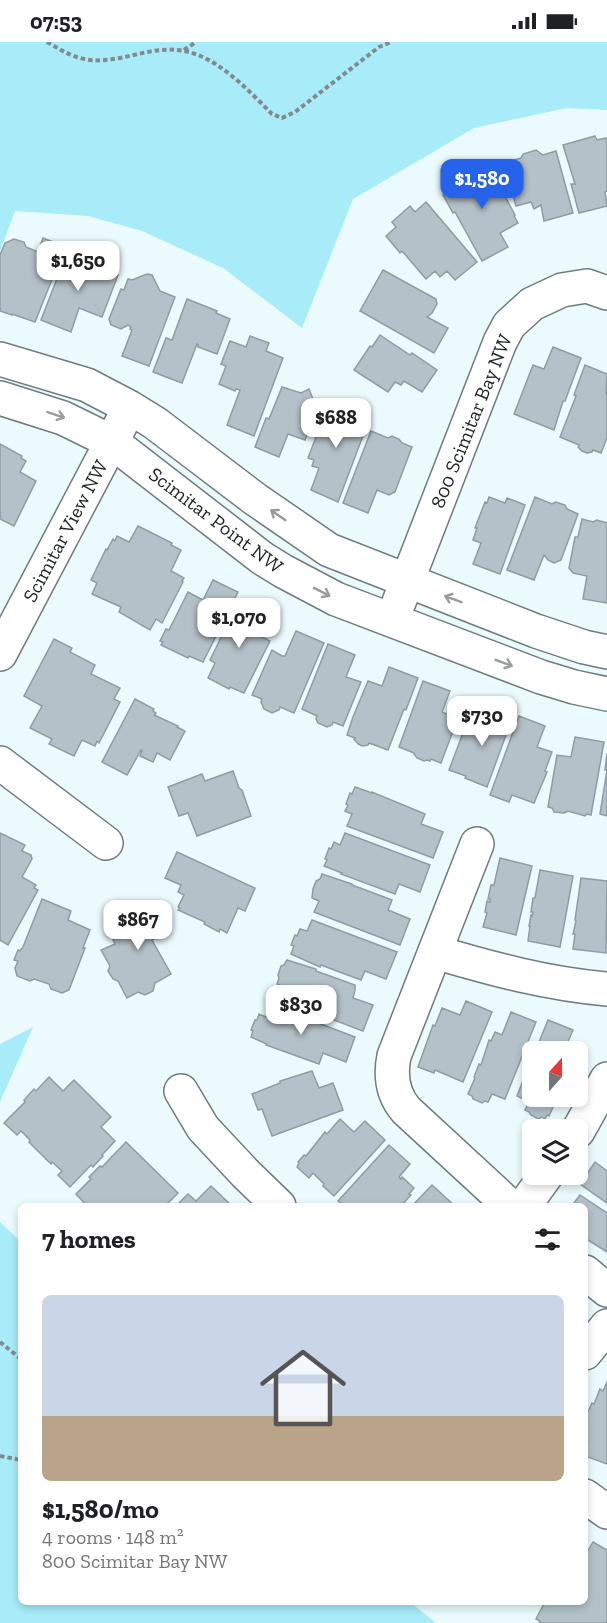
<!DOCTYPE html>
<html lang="en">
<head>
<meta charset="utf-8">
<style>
  :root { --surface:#fff; --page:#f2f2f2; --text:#202124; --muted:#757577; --line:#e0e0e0; --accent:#2563eb }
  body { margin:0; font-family:"Zilla Slab",serif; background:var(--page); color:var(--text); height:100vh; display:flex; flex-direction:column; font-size:22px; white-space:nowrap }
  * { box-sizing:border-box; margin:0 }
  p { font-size:20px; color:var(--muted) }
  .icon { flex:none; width:33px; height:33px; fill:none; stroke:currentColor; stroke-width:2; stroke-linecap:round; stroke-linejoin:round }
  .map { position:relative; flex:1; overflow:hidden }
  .side { position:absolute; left:18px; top:1161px; width:570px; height:402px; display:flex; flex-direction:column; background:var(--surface); border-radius:9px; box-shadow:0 3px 9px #0003 }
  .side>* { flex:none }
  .needle { width:39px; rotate:21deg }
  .tools { position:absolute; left:522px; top:999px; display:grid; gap:12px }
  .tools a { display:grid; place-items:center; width:66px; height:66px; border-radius:9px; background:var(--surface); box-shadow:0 3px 9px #0003; font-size:30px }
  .price { position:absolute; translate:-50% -51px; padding:0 14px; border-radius:12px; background:#fff; color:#222; font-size:20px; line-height:39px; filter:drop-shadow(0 2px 3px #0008) }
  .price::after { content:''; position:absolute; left:50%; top:36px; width:18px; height:14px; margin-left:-9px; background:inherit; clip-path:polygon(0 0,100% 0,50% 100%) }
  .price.current { background:var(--accent); color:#fff }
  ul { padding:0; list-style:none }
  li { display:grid; align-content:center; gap:12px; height:318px; padding:0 24px }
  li+li { border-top:2px solid var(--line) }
  li span { display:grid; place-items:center; height:186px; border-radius:9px; color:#555 }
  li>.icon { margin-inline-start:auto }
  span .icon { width:108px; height:108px; fill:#fffc; stroke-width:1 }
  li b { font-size:26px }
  h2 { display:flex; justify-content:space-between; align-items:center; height:72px; padding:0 24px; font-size:26px }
  .status { display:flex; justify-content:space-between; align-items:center; height:42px; padding:0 30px; background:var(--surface); direction:ltr }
  .status svg { height:16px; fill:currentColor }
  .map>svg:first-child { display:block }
  .park { fill:#a8ebf9 }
  .building { fill:#b4c1c8; stroke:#909ca3; stroke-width:1.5 }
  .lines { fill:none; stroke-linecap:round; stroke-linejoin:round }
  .minor-casing { stroke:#6e7c7f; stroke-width:36 }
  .path { stroke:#808b8d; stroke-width:4; stroke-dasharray:4.5 3; stroke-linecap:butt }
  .minor { stroke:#fff; stroke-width:33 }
  .oneway { stroke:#999c9c }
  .labels { text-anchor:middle; stroke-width:4.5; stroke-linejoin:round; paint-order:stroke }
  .street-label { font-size:20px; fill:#1c2223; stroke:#fff }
</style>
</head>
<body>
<div class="status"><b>07:53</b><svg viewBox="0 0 49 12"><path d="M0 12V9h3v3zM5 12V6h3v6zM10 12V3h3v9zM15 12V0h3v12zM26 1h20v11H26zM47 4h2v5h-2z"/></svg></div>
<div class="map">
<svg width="607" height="1581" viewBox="0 0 607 1581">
  <rect width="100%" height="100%" fill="#eafafd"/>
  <g class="park">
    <path d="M0,0H607V68L567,66L474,86L353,157L302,286L223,226L142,189L88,174L15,169L0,209Z"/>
    <path d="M33,985L0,1060V1002Z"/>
    <path d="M0,1180L21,1200V1560H410L436,1581H0Z"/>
  </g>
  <g class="building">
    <path d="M595,94L597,98L606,96L607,99V149L605,150L607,164L579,171L571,142H575L563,103Z"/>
    <path d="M536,108L543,113L556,109L573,171L544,179L541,163L534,167L531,160L516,164L504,121L521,116L523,112Z"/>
    <path d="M486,119L515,173L514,174L518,181L500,191L508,205L482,219L455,170L453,171L443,153L454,147L455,141L469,133L471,128Z"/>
    <path d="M426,160L477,220L455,238L447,229L440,235L435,229L426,237L402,209L400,211L386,194L396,185L392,180L410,164L415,170Z"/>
    <path d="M43,196L65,205L35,280L12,272V273L0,269V213L5,201L14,197L24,200L26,205L38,210Z"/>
    <path d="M66,213L81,219L82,217L98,223L97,225L118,233L102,275L79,266L71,290L41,278Z"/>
    <path d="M383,228L436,257L437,262L432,271L427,275L448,286L434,311L360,269Z"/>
    <path d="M147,232L152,233L160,249L175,255L149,324L122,314L132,288L130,287L131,285L128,283L121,287L111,283L109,277L121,247L124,248L128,237L132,238Z"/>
    <path d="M187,257L217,269L216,271L230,277L217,312L198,305V303L197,302L182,341L153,330L166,296L172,298Z"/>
    <path d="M380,293L410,313L412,311L437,328L422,350L404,339L401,343L395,340L388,350L354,328L370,304L372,305Z"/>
    <path d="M250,294L269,301L266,309L283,316L254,394L227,383L240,348L236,347L235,349L219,342L226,324L221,322L230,299L246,305Z"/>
    <path d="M553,305L581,316L565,359H563L554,388L514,372L533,323L544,327Z"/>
    <path d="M585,323L607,332L606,351H607V396L601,411L593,408L592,410L587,411L582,409L578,405L579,403L560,395L576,354L574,353Z"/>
    <path d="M282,345L301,351L309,347L313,357L320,360L305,398L288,392L279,415L255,405L266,376L269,377Z"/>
    <path d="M330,359L354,367L353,368L356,370L355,372L369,378L338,460L311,448L319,426L312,424L314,418L308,416L321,382L319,379L322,371L325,370Z"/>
    <path d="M371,389L388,396L392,394L399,397L402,401L412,405L395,450L389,453L377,448L368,471L343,461Z"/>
    <path d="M0,402L22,414L21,416L26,419L20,430L36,439L14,484L0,477Z"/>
    <path d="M489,455L505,461L507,456L525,463L500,532L473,522L481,501L473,498L477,486H475L485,460L487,461Z"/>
    <path d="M535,455L552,462L556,460L565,463L567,467L578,472L561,518L554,521L548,518L544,513L534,538L507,528Z"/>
    <path d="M582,477L593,480L597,478L607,481V561L583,557L587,534L573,531L569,526L575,495H578Z"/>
    <path d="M138,484L172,501L171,503L181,508L171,529L184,536L182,539L183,540L162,581L156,577L150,588L119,570L121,565L92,552L97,541L91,538L106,507L107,508L113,497L115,499L117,494L129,500Z"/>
    <path d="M213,538L238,550L203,620L189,614L188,616L161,603L163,600L160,599L166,587L169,588L188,550L203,558Z"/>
    <path d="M240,557L266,570L256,592L270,599L244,651L230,645L229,647L208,636L215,621L210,618Z"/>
    <path d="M296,589L324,601L294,671L280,665L279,668L272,671L264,667L261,660L262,657L252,653L272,608L282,614H285Z"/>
    <path d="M54,597L72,606L70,610L95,623L91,632L120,646L114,657L120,660L99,701L97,699L95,704L82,698L74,714L49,702L52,697L30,686L42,664L24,654Z"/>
    <path d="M328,602L355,613L346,635L361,640L343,684L333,680L332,683L327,685L318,681L316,677L317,674L302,667Z"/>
    <path d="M389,625L418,636L406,668L404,667L388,708L369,701L368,703L362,704L358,702L354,697L355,696L347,693L353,675L368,639L382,644Z"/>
    <path d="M423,639L450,649L442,670L454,675L458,682L454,690L453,689L441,721L431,717L430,719L427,718L424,719L417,716L414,712V711L399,705Z"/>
    <path d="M135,657L154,667L153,669L156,671L154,673L178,684L177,685L185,689L170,718L157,711L153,720L140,714L142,709L141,708L127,733L102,720Z"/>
    <path d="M486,663L513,674L487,745L465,736L466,734L449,728L466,683L478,687Z"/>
    <path d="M519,674L545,684L537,705L552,710L545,729L547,730L534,761L512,753L509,760L490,753Z"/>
    <path d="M575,695L604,700L591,773L587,772L585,774L568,769L564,771L554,770L552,766L548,765L557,713L571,715Z"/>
    <path d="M607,711V774L600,772L607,728H605Z"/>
    <path d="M233,729L239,746L242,748L251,774L197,794L188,771L179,774L168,745L202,732L205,739Z"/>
    <path d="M355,745L372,751V750L425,772L421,782L443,790L433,816L347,784L352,772L345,769L348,763L346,762L350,751L352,752Z"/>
    <path d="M0,791L25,803L22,809L31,813L32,817L22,835L36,843L34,846L38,848L8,903L0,898Z"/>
    <path d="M345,791L430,823L420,850L399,842L395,852L341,832L342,831L324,824L327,818L325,817L329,806L331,807L334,800L340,803Z"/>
    <path d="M177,810L255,846L245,869L238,866L227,891L220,887L219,890L204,882L205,880L178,868L180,866L178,865L184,853L178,850L181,843L165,836Z"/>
    <path d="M500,816L532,824L516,893L483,885L487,871L485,870L487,859L490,860V857H488L491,843H494Z"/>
    <path d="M540,828L573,834L560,905L528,899L530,884H529L531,873L532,874L533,870H531L533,856H535Z"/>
    <path d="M322,832L352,842V843L392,858L388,868L410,877L400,903L314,870L319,859L312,856L313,847L316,839L320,837Z"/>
    <path d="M581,836L607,839L606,911L573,907L575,892H573L576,879L575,878Z"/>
    <path d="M42,857L71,869L68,878L90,888L83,906H85L69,948L62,951L51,947L49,942L34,937L30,939L17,934L15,926L18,919L14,918L18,908L20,909L23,905Z"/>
    <path d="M152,859L168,889L152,898L171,932L155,941L153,949L145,953L138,950L127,956L118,939L113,937L108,929L110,924L101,908L115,902L113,898L121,894L113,879Z"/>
    <path d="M312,878L397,910L386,937L365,929L361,938L321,923L320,925L291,912L294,904L291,903L295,893L297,894L300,887L307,889Z"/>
    <path d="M287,918L316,927V929L355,943V948L353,956L373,963L363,989L279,957L283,945L277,942L279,936L278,933L281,924L284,923Z"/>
    <path d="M466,959L492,970L463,1040L435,1028L434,1031L418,1025L433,983L435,984L442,966L460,973Z"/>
    <path d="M271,963L355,995L346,1020L323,1011L319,1022L266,1003L267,1002L251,995L253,989L251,988L255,978H257L259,972L266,975Z"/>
    <path d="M511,970L536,980L505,1057L492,1052L488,1060L485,1059L482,1061L473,1057L472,1054L468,1052L475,1036L474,1035L479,1022L481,1023L489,998L491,999L495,990L502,993Z"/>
    <path d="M548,978L573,988L564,1009L566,1010H535Z"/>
    <path d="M532,1016V1054H558L554,1062L552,1061L551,1062L554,1063L549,1074L547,1073L545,1077L542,1075L538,1077L531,1073L529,1070L525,1068L529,1060L517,1054Z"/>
    <path d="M312,1029L319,1046L333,1041L343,1068L272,1094L262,1067L258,1068L252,1052L280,1041V1039Z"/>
    <path d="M49,1035L63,1049L74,1038L111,1075L101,1085L115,1099L102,1113L103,1114L93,1125L91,1123L70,1145L58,1133L62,1129L52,1120L51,1122L29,1100L30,1098L21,1089L17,1093L4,1081L25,1060L24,1058L34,1047L36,1049Z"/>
    <path d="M340,1077L354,1090L365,1079L385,1098L334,1154L323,1144L324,1142L313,1131L309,1136L297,1125L299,1121L298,1120L304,1113L306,1114L325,1090L327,1092Z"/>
    <path d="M126,1100L178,1151L165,1164H92L90,1162L87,1164L76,1152L91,1137L89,1135L100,1124L102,1125Z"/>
    <path d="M389,1103L410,1122L399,1135L401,1137L402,1135L414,1146L409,1152L411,1153L401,1164H344L338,1159Z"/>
    <path d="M595,1120L607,1129V1161L580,1142Z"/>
    <path d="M432,1143L455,1164H412Z"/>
    <path d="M211,1144L232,1164H176L188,1152L196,1159Z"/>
    <path d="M580,1153L607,1171V1210L585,1196V1191L587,1188L585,1187V1164H574L575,1162L574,1161Z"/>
    <path d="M607,1340V1422L585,1414V1408L588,1400L585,1398V1384L588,1377L585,1376L592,1361L594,1362L600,1347L603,1349Z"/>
    <path d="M593,1500L607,1508V1581H539L540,1579L536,1577L545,1560H585V1514Z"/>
  </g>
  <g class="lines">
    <g class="minor-casing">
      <g id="minor">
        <path d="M0,317L87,343L129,365L155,381L255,457L329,508L536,589L584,605L607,610"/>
        <path d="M0,356L63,376L112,400L262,516L283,529L336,557L541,635L574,645L607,652"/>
        <path d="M399,560L500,300L509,283L532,262L562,248L587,244L607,251"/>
        <path d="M0,612L122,380"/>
        <path d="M0,721L106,801"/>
        <path d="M477,802L394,1014C390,1034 393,1053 406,1068L510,1164"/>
        <path d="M435,910C492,927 548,942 607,947"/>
        <path d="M181,1049L203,1086L245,1131L279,1164"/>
        <path d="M578,1089L607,1037"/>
        <path d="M524,1164L547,1132"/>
        <path d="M585,1230L607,1248"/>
        <path d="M585,1311L607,1284"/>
        <path d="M585,1454L607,1470"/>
      </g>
    </g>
    <g class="path">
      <path d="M47,0C59,7 70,14 84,17C117,24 150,2 184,9C218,15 249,49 272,72L282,76L295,70L379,5L391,0"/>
      <path d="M184,8L196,0"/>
      <path d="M0,1300L21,1317"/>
      <path d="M0,1414L21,1418"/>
    </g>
    <use href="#minor" class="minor"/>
  </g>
  <defs><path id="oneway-shaft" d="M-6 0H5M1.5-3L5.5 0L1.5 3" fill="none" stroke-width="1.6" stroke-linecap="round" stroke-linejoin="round" transform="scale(1.5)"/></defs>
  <g class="oneway">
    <use href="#oneway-shaft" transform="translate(56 373) rotate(18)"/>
    <use href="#oneway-shaft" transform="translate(278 473) rotate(-145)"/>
    <use href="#oneway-shaft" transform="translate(322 550) rotate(27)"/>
    <use href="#oneway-shaft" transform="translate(453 557) rotate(-159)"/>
    <use href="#oneway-shaft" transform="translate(504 621) rotate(21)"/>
  </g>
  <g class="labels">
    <g class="street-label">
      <text transform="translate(471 379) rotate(-68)" y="7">800 Scimitar Bay NW</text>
      <text transform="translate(216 478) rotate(37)" y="7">Scimitar Point NW</text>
      <text transform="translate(65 489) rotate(-62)" y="7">Scimitar View NW</text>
    </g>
  </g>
</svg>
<div class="tools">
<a><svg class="needle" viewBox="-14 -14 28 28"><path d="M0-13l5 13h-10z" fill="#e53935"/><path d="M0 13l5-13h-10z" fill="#757577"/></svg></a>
<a><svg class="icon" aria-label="layers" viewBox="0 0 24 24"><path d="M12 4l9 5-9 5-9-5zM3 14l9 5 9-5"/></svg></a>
</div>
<b class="price current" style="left:482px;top:168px">$1,580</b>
<b class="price" style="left:78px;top:250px">$1,650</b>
<b class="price" style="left:336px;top:407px">$688</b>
<b class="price" style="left:239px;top:607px">$1,070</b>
<b class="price" style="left:482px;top:705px">$730</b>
<b class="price" style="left:138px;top:909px">$867</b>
<b class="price" style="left:301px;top:994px">$830</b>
<section class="side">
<h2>7 homes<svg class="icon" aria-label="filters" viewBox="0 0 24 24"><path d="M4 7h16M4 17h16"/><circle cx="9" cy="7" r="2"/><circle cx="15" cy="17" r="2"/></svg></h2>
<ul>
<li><span style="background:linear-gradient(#c9d6e8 65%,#b9a48a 0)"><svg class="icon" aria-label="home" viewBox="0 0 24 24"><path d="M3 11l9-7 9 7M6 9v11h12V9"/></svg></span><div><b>$1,580/mo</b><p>4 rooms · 148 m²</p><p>800 Scimitar Bay NW</p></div></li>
</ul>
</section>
</div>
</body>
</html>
